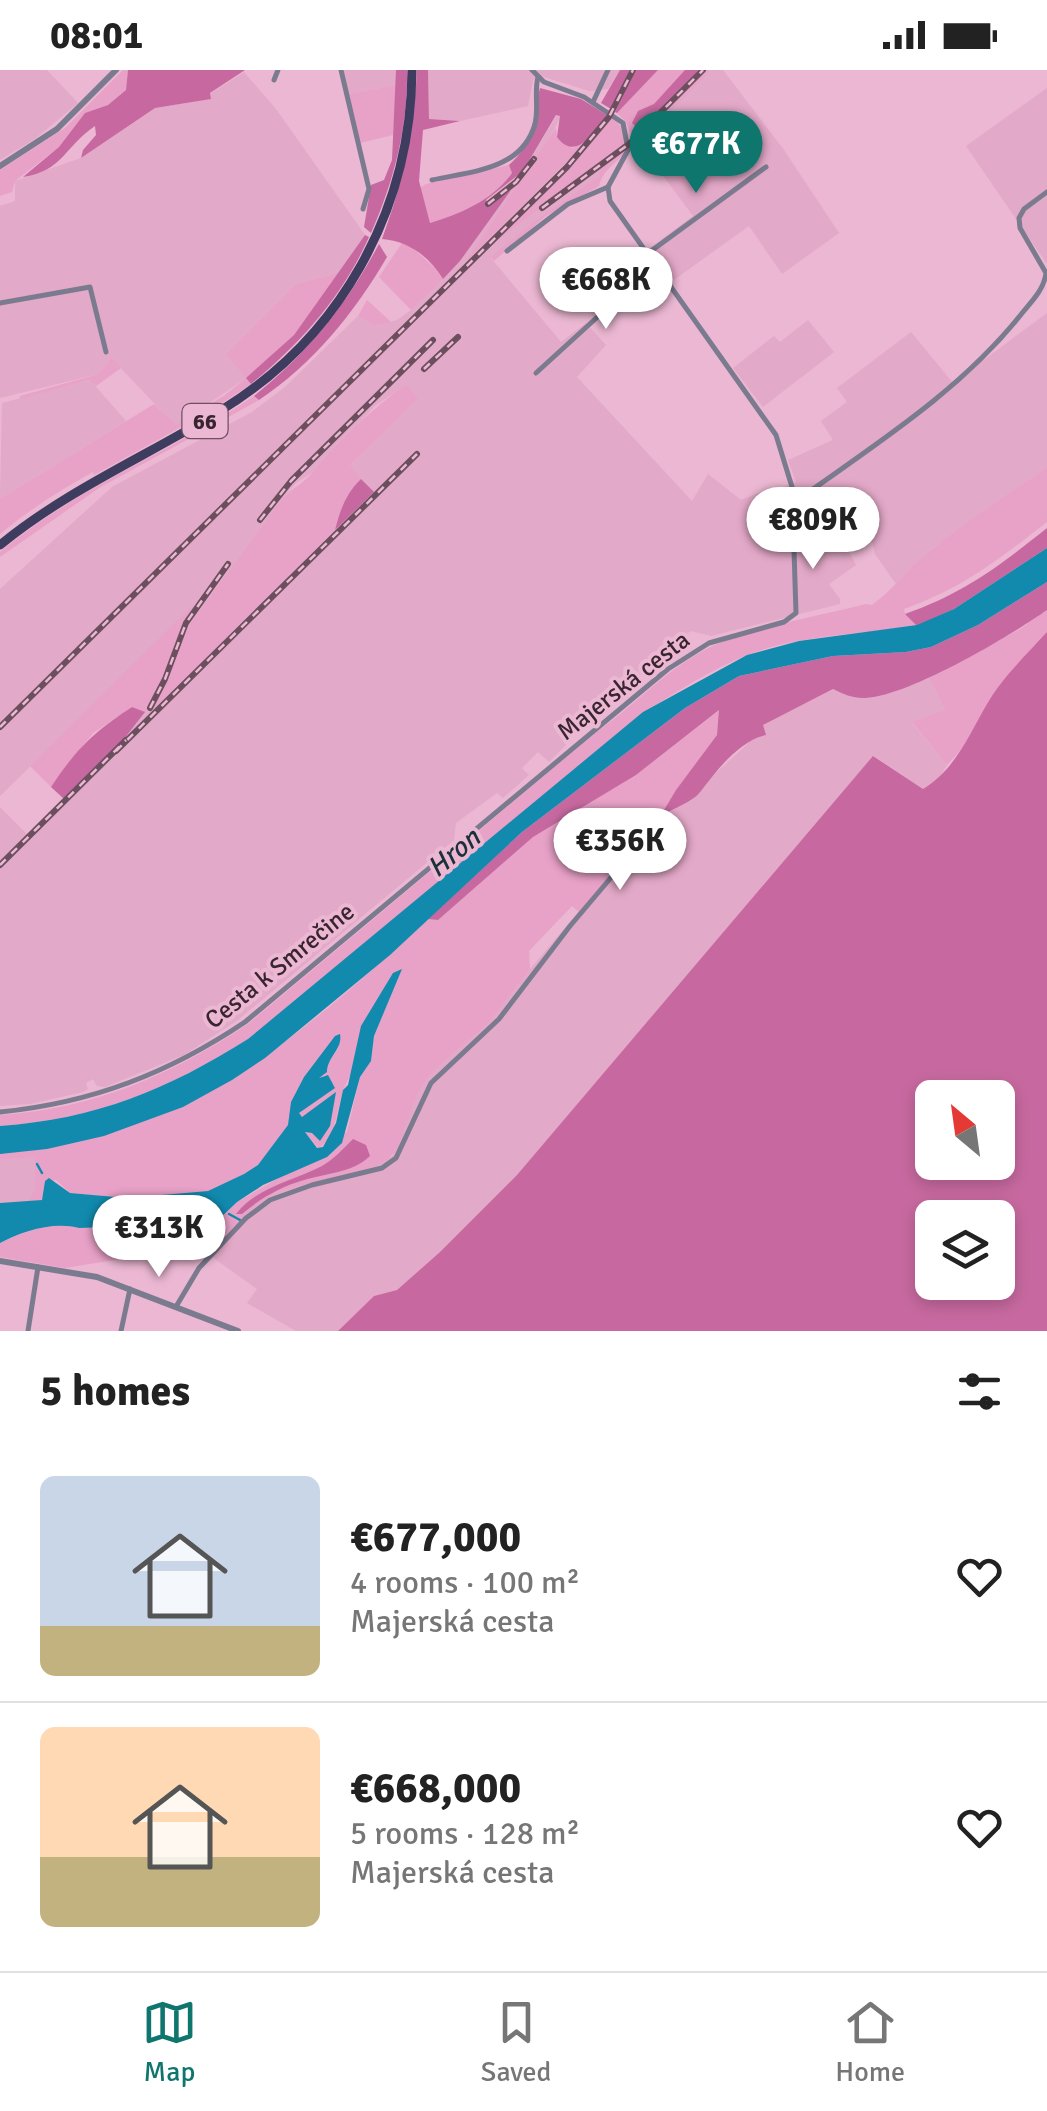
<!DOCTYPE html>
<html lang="en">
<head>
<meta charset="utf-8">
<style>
  :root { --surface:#fff; --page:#f2f2f2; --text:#222; --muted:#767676; --line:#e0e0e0; --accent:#0f766e }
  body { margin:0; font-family:Signika,sans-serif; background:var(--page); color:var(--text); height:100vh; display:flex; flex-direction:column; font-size:38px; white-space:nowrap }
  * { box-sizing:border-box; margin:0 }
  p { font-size:32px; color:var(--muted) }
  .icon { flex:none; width:55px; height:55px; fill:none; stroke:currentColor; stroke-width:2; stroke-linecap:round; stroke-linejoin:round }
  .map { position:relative; height:1261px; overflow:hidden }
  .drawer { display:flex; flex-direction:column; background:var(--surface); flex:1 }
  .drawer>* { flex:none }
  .needle { width:65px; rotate:331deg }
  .buttons { position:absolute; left:915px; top:1010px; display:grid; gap:20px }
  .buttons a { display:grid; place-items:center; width:100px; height:100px; border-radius:15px; background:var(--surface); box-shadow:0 5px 15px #0003; font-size:50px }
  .price { position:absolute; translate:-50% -85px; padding:0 22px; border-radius:35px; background:#fff; color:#222; font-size:32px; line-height:65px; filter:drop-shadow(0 2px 5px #0008) }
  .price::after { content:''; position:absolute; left:50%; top:60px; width:30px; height:22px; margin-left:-15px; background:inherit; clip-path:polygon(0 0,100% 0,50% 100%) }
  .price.on { background:var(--accent); color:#fff }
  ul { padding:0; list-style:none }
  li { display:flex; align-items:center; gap:30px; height:250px; padding:0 40px }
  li+li { border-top:2px solid var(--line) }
  li span { display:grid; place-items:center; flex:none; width:280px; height:200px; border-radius:15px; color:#555 }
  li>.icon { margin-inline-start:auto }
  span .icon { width:120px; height:120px; fill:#fffc; stroke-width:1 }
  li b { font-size:42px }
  h2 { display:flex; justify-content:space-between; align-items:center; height:120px; padding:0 40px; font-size:42px }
  .status { display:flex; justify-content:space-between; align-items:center; height:70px; padding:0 50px; background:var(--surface); direction:ltr }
  .status svg { height:28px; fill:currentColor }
  .menu { display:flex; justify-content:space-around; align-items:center; height:140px; border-top:2px solid var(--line); background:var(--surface); font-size:28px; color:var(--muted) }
  .menu a { display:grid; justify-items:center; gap:5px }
  .menu .on { color:var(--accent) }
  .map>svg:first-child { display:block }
  .built { fill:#e3a9c8; fill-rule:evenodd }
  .green { fill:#e8a1c7 }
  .forest { fill:#c769a0; fill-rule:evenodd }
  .water { fill:#118aae }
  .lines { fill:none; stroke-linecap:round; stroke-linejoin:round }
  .stream { stroke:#118aae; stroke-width:2.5 }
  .minor { stroke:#7b7b90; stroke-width:5 }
  .tertiary { stroke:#7b7b90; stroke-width:6 }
  .primary { stroke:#3e3c5f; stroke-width:9 }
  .rail-casing { stroke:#6c4f5e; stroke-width:6 }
  .rail { stroke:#ebb7d2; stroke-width:2.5; stroke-dasharray:8; stroke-linecap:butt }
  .labels { text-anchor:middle; stroke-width:8; stroke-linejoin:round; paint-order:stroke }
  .shield { fill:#ebb7d2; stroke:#6e5161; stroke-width:2.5 }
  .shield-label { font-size:22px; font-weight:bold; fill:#392530 }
  .street-label { font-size:25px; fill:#392530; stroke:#ebb7d2 }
  .water-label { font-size:28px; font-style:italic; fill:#1a313a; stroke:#ebb7d2 }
</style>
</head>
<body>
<div class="status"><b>08:01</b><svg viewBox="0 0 49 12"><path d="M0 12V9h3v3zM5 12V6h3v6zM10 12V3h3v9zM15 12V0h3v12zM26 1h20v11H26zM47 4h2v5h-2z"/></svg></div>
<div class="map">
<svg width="1047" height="1261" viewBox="0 0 1047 1261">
  <rect width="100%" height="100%" fill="#ebb7d2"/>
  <g class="built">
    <path d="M0,0H47L78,33L36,68L0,90Z"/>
    <path d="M343,0H396L397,15L348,24Z"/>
    <path d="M428,0H620L608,19L589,21L538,5L533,10L528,36L460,51L429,49Z"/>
    <path d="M630,0H636L625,24L590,76L501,168L633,69L701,0H706L657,53L600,98V105L529,155L491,188L561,272L586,253L606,275L577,307L692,431L708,404L741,430L758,423L763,426L796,412L788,390L833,370L821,351L847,332L837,318L911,262L953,313L1047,243V397L932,479L896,514L875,484L872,471L848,440L832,451L856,495L829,514L840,529V534L711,566L691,561L685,565L686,581L642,604L564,670L566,675L549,692L538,682L522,698L529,705L503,728L497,723L456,753L454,770L238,950L184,985L105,1017L97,1016L93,1009L86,1013L88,1019L83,1022L30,1034L0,1036V737L28,765L124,669L159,618L178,562L190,540L0,726V519L112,417L252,342L285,317L358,246L374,256L397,250L411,240L460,191L506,123L489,135L486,131L523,101L557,45L561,46L546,75L469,188L484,177L586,73L621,22ZM405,316L417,328L349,396L373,423L155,638L191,552L282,429L296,413L312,403L376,335Z"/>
    <path d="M711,0H723L784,80L839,163L782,204L749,156L671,212L647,180L693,146L661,103L678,90L650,61Z"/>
    <path d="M244,2L276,39L365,165L338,203L296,214L227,283L246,308L176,356L112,289L99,304L0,328V136L15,131V111L81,88L155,38L210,29V24Z"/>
    <path d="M1047,18V194L966,76Z"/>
    <path d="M808,250L834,282L763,337L733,298L774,266L780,272Z"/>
    <path d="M90,310L126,351L0,429L2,333Z"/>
    <path d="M929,608L947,641L912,653L947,695L938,710L923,719L874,686L517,1105L440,1182L397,1220L374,1226L338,1261H296L247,1233L257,1219L208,1184L246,1144L276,1122L368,1099L392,1086L417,1025L433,1001L489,953L530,899L661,745L700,723L704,714L755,667L762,655L833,619L851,627L867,628Z"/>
    <path d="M35,1086V1121L28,1132L0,1133V1090Z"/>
  </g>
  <g class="green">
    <path d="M123,0H128L126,20L108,35L85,43L59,77L15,111L12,122L0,126V100L65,58Z"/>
    <path d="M658,0H701L633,69L626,52L617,43Z"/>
    <path d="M706,0H711L651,61L655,66L637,80L633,76Z"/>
    <path d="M397,15L393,65L360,73L348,24Z"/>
    <path d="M612,46L621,57L624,76L493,174L554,114Z"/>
    <path d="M556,58L557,67L572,78L586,73L465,193Z"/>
    <path d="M625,79C620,94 604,96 599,116L546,146L494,191L491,187L529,155L600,105L599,99Z"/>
    <path d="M509,95L512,103C493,130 460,144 430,153L420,118L426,114Z"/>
    <path d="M404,170L437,200L443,209L411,240L379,207Z"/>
    <path d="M338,203L294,265L247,308L251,314L210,341L94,405L93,402C60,420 29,440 0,464V429L154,334L176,355L225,325L246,308L226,284L296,214Z"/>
    <path d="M367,230L391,252L374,256L358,246Z"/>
    <path d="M112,288L121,298L96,316L89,310L20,329V326L99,304Z"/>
    <path d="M406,315L418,328L350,395L361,409C346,423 340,439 335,460L152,641L191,552L282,429C292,418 304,413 312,403C341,370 369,340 406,315Z"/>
    <path d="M254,326L259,330L99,418L0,487V482C77,417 172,382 254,326Z"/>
    <path d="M1047,397V452C998,490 963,518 904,539L905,544L917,556C861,565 801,564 747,585C710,600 676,622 643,643L248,969C167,1020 96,1049 0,1056V1045C93,1039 172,1005 248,954L598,661C632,637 660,606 696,585C738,559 816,547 866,534L872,535C894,519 909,498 930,481C967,451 1008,425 1047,397Z"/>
    <path d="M193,535C174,570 165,608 145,642L132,637L93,663L51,717L30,696Z"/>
    <path d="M1047,540V562L988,632L969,671L947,695L912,652L946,640L929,608L1020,559Z"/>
    <path d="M721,639L717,665L676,720L661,745L579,842L572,836L529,881L530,899L489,953L433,1001L417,1025L397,1079L386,1091L368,1099L276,1122L246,1144L218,1173L65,1198L0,1187V1173C22,1162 55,1150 79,1158L206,1155L220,1148L237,1132L286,1104L347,1062L360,1007L371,991L374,966L401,900L343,1020L332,1065L319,1079L305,1062L312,1063L320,1070L335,1023C323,1031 313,1045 299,1047V1043L335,1017L325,1005L318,1009L338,978L340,965L335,967L304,1007L291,1032L289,1055L258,1095L244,1104L208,1121L127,1128L70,1123L56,1110L45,1111L42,1130L28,1132L35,1120V1087L0,1090V1083C187,1067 296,971 428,849L438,850L533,767L636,705Z"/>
  </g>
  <g class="forest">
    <path d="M128,0H245L210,23L211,29L155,38L81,88L83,80L96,65L95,56C64,77 63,101 23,107L59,77L85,43L108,35L126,20Z"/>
    <path d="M396,0H407C408,57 394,111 371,163L364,157L371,115L384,110L392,90Z"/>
    <path d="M417,0H428L429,49L460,51L423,60L419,111L430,153C460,144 493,130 512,103L509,95C535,73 532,48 540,18L581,29L607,45C595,61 576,93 557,67L560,46L556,45L523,101L486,130L489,134L511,120L460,191L443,209C429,186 408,171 382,169C403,113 414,60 417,0Z"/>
    <path d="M620,0H630L611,39L601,33Z"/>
    <path d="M636,0H658L617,43L615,42Z"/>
    <path d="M685,0H699L653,47L636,57L632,53L638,41L654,34Z"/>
    <path d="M365,165L369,167C342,227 301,273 251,314L246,308L294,265Z"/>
    <path d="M379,174L387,187C355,242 313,294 259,330L254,326C308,283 347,234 379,174Z"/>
    <path d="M361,409L374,422L335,460C340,440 346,423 361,409Z"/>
    <path d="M1047,458V478L954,539L917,556L905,544C964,523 998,497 1047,458Z"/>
    <path d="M1047,512V540C1010,566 906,628 863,628C852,628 843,624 833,619L763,655L766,665C739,671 717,700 701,721C694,731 673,739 661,745L676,720L717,665L719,640L636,705L533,767L438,850L428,849L522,762L685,638L739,606L833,586L906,582L931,577L978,555Z"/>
    <path d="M1047,562V1261H338L374,1226L397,1220L440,1182L517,1105L873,686L923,719C955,700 969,665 987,634C1002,608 1027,584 1047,562ZM932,1028H998V1092H932ZM932,1148H998V1212H932Z"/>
    <path d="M132,637L145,642L124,669L64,729L51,717C76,679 95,661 132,637Z"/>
    <path d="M353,1069L366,1075L370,1086C352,1103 327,1103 304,1110C280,1117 261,1128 242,1144H236C257,1117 293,1111 322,1096C334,1089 343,1079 353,1069Z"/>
  </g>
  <g class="water">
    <path d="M1047,478V512L978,555L931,577L906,582L833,586L739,606L685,638L522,762L390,885L265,988L232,1010L183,1037L104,1066L47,1079L0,1084V1056C96,1049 167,1020 248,969L643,642L747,585L799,571L917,555L954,539Z"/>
    <path d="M402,899L374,966L371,991L360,1007L342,1073L327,1087L263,1115L237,1132L214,1154L79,1158C54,1151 22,1161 0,1173V1133L42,1130L45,1111L49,1108L70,1123L127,1128L208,1121L244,1104L258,1095L288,1055L291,1032L304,1007L335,966L340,964C343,979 327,987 327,1002L319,1008L328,1005L335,1018L299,1043L302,1047L336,1022L330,1056L320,1071L312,1063L305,1062L317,1078L323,1077L336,1053L343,1020L348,1015L361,956L393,903Z"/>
  </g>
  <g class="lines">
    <g class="stream">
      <path d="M37,1094L42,1103"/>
      <path d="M229,1144L240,1150"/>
      <path d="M167,1161L175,1180"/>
    </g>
    <g class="minor">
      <path d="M341,0L369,119L363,139"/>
      <path d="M532,0L544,12L584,27L623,53L628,80L608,117"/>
      <path d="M274,10L278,0"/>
      <path d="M593,32L608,0"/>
      <path d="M432,110C472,101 522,100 535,54C539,38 534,22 538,7"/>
      <path d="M507,181L568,134L608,117"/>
      <path d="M647,184L766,97"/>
      <path d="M0,233L90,217L106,282"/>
      <path d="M536,303L604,241L662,204"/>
      <path d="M792,434C874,375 960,322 1023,242C1033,230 1044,219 1046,203L1020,158L1019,148L1024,139L1047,122"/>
      <path d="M0,1042C92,1033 169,1003 245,952L668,599L709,573L784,552L796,543L792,417L776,365L610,131L608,117"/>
      <path d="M177,1235L199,1198L246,1148L270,1130L312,1115L382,1098L396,1088L431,1013L499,949L570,856L658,752"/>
      <path d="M28,1261L38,1197"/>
      <path d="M121,1261L130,1219"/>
    </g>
    <g class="tertiary">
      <path d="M0,96L57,59L116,0"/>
      <path d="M0,1191L97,1207L238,1261"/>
    </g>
    <path class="primary" d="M0,475C67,420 147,386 220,341C340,268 411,141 412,0"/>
    <g class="rail-casing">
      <g id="rail">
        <path d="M488,134L516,112L534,89"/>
        <path d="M542,138L629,74L703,0"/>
        <path d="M424,299L458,267"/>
        <path d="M260,450L291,411L433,270"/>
        <path d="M150,638L165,609L186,553L228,494"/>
        <path d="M0,657L567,97L609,47L633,0"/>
        <path d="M116,681L417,384"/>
        <path d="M0,795L126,670"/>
      </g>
    </g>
    <use href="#rail" class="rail"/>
  </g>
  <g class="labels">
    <rect class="shield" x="182.5" y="334" width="45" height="34" rx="8"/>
    <g class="shield-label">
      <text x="205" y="359">66</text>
    </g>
    <g class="street-label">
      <text transform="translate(623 615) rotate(-38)" y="9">Majerská cesta</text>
      <text transform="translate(279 895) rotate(-39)" y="9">Cesta k Smrečine</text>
    </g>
    <g class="water-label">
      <text transform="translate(453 782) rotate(-40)" y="10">Hron</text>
    </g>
  </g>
</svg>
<div class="buttons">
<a><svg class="needle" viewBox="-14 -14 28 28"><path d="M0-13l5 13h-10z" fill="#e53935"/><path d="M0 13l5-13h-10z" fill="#767676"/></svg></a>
<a><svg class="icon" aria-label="layers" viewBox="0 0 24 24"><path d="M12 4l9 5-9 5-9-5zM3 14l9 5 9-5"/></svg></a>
</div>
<b class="price on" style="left:696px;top:126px">€677K</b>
<b class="price" style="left:606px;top:262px">€668K</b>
<b class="price" style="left:813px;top:502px">€809K</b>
<b class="price" style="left:620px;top:823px">€356K</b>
<b class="price" style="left:159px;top:1210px">€313K</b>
</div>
<section class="drawer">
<h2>5 homes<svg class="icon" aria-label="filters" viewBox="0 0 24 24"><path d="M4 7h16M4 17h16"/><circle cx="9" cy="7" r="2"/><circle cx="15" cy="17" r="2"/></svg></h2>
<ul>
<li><span style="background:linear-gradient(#c9d6e8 75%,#c2b280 0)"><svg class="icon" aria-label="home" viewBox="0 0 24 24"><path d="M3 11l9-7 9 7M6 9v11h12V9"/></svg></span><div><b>€677,000</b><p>4 rooms · 100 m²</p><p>Majerská cesta</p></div><svg class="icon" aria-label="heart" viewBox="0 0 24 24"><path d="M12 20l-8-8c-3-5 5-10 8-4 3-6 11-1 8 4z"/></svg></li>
<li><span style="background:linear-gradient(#ffd9b3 65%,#c2b280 0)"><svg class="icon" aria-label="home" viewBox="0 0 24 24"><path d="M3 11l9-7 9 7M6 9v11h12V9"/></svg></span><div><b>€668,000</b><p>5 rooms · 128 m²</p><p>Majerská cesta</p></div><svg class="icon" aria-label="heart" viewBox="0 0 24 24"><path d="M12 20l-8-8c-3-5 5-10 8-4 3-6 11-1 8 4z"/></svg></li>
</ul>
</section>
<nav class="menu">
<a class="on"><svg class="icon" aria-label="map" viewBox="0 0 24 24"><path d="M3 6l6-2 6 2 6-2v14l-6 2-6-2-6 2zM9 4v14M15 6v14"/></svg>Map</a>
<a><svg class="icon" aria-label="saved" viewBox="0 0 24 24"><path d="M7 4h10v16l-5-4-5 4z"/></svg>Saved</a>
<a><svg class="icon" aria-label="home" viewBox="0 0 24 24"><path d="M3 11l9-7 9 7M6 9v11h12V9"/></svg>Home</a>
</nav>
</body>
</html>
